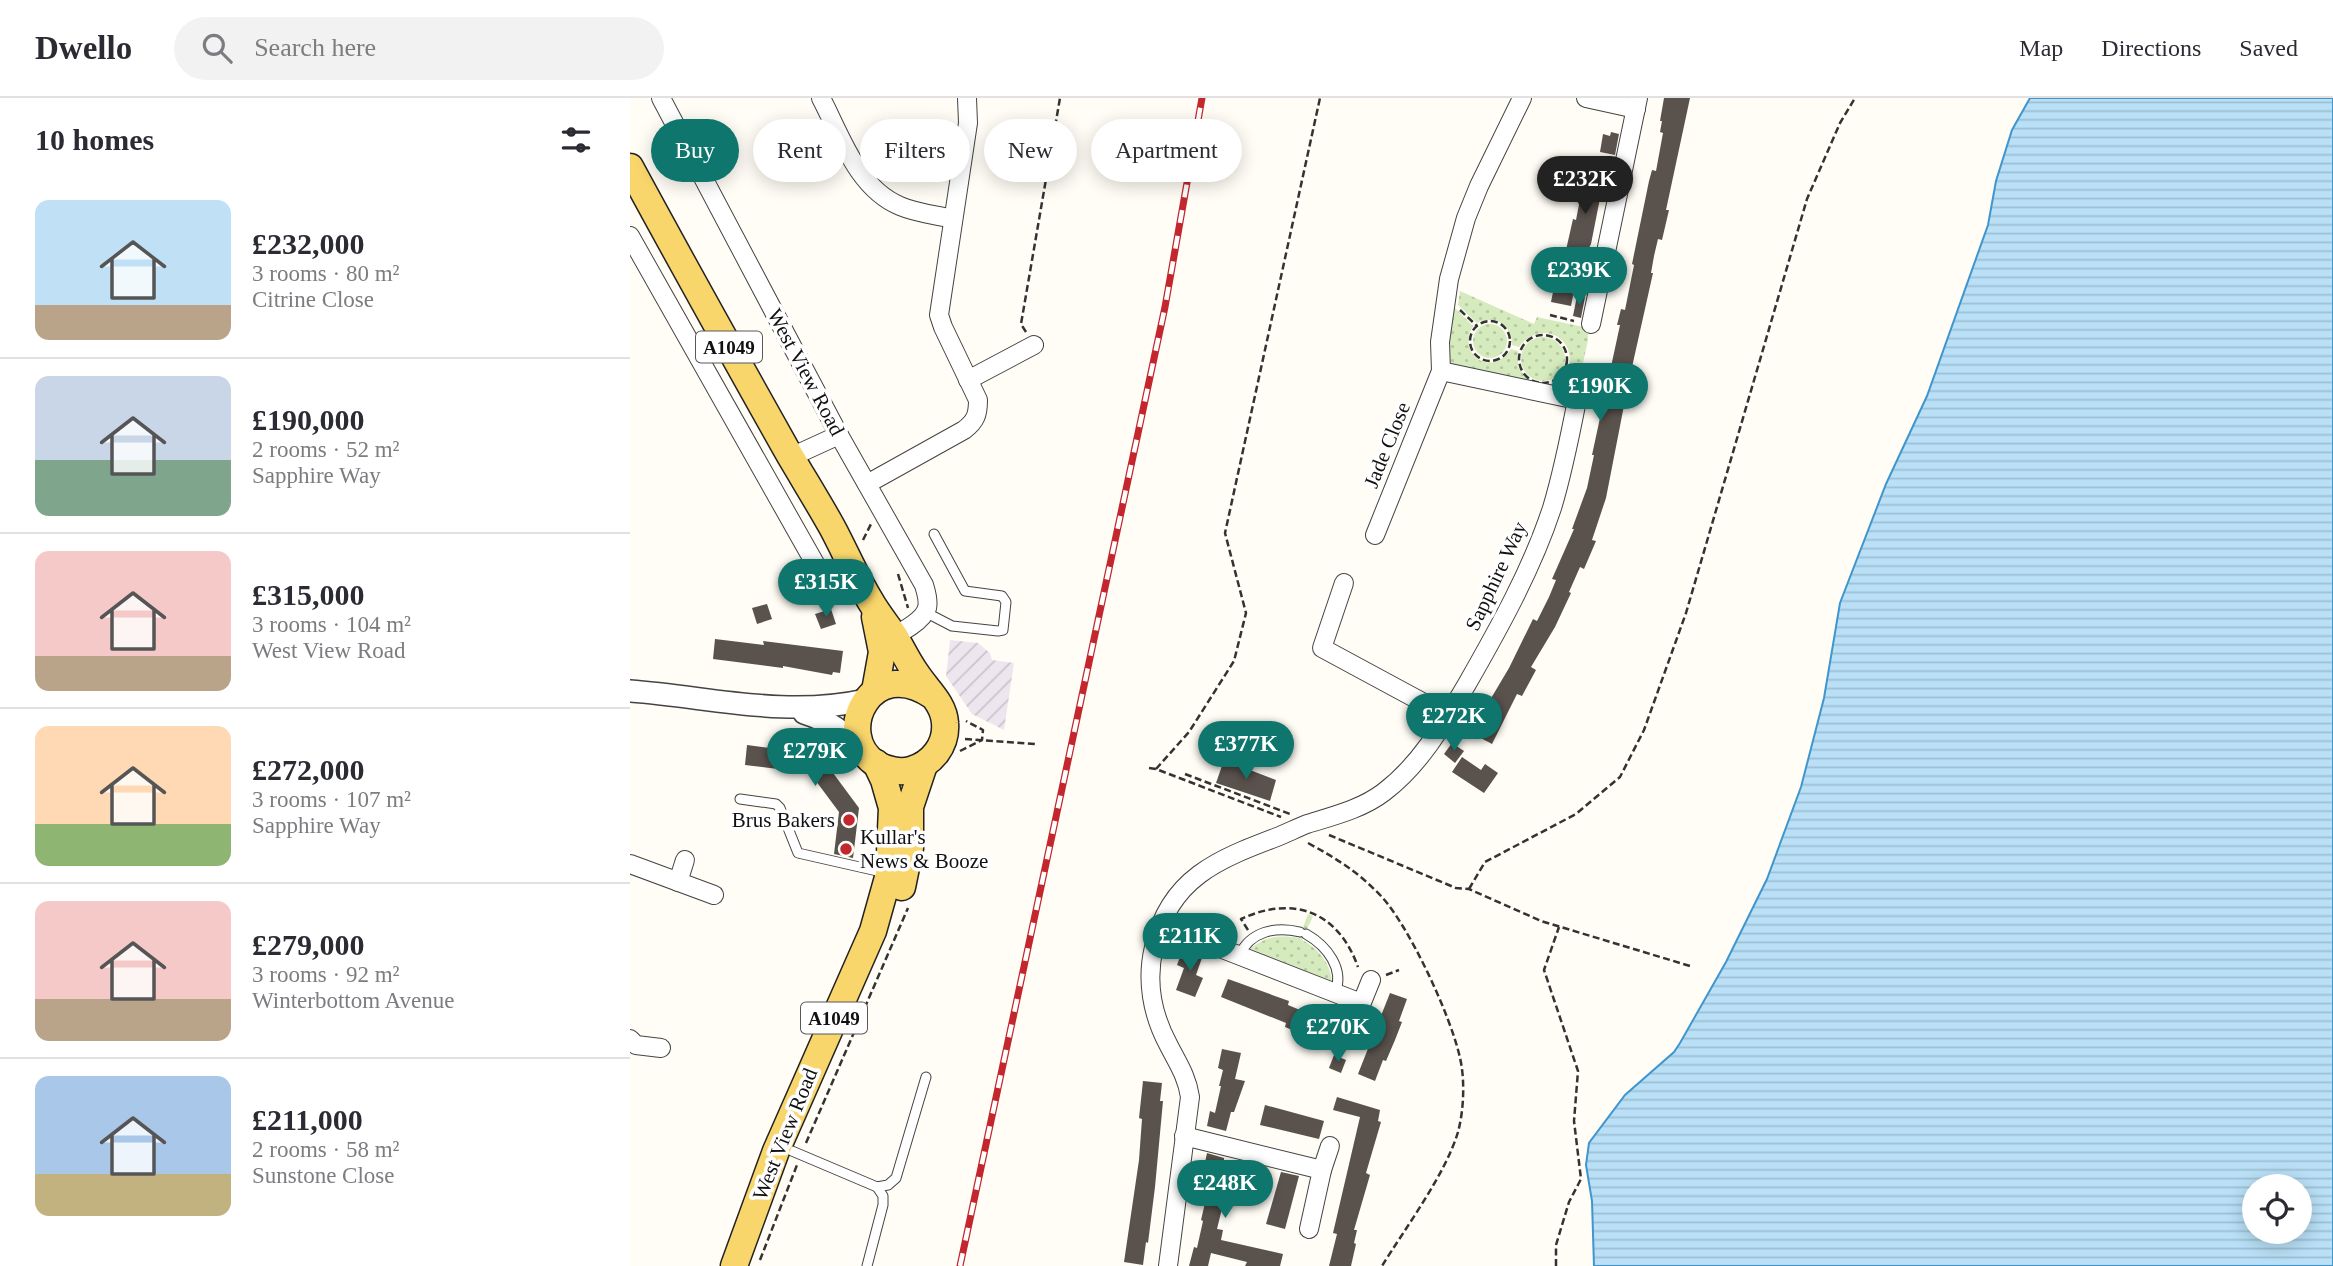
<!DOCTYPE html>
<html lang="en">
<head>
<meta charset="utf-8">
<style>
  :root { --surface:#fff; --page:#f2f2f3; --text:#2b2b33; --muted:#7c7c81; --line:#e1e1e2; --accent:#0f766e }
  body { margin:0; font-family:"Times New Roman",serif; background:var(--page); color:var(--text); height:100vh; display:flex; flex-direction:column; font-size:26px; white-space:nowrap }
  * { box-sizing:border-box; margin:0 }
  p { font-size:23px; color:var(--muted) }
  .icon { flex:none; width:38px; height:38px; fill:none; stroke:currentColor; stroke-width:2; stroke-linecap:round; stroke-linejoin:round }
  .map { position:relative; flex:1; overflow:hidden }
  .drawer { display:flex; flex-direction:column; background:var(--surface); width:630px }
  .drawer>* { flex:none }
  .banner { position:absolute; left:21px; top:21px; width:665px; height:63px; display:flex; gap:14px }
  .fabs { position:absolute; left:1612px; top:1076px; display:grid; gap:14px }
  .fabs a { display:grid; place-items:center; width:70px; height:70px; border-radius:50%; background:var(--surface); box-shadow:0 4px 18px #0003; font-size:35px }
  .price { position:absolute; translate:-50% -60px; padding:0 16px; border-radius:24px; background:var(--accent); color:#fff; font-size:23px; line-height:46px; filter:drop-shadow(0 2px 4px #0008) }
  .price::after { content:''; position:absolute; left:50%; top:42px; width:21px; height:16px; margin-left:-10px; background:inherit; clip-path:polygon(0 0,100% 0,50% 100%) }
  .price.selected { background:#222; color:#fff }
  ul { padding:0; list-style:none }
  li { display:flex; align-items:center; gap:21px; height:175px; padding:0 35px }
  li+li { border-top:2px solid var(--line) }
  li span { display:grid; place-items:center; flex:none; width:196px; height:140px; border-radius:14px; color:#555 }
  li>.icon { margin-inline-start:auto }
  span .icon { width:84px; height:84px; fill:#fffc; stroke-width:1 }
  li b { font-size:30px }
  h2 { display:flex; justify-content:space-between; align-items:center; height:84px; padding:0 35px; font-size:30px }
  .pill { padding:0 24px; border-radius:32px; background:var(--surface); box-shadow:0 4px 18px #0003; font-size:24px; line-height:63px }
  .pill.selected { background:var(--accent); color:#fff }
  header { display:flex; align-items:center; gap:42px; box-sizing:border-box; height:98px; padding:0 35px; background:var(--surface); border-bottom:2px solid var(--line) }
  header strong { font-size:33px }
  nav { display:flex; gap:38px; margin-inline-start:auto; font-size:24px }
  .search { width:490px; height:63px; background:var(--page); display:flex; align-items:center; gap:18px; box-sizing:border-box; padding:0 24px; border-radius:38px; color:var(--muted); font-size:26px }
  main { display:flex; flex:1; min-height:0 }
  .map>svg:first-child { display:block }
  .industrial { fill:url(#industrial-furrows) }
  .grass { fill:url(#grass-dots) }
  .water { fill:url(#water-rules); stroke:#3f96cf; stroke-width:2; fill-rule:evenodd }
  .building { fill:#5a524d }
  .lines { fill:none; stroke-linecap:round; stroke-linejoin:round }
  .service-casing { stroke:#444; stroke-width:11 }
  .minor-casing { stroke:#444; stroke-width:20 }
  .tertiary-casing { stroke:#444; stroke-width:24 }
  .primary-casing { stroke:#222; stroke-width:29 }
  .path { stroke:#333; stroke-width:2.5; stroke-dasharray:7 3.5; stroke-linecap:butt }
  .service { stroke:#fff; stroke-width:9 }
  .minor { stroke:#fff; stroke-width:18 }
  .tertiary { stroke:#fff; stroke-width:21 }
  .primary { stroke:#f9d66b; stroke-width:26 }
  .rail-casing { stroke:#c4262e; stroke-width:7 }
  .rail { stroke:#fff; stroke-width:4.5; stroke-dasharray:13; stroke-linecap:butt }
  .poi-dot { fill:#c4262e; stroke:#fff; stroke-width:2.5 }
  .labels { text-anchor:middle; stroke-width:7; stroke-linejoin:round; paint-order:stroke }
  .shield { fill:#fff; stroke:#585858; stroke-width:2 }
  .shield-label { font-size:19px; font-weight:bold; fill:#111 }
  .street-label { font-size:21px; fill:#111; stroke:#fff }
  .poi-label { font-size:21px; fill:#111; stroke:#fff; text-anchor:end }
</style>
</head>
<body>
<header>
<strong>Dwello</strong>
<div class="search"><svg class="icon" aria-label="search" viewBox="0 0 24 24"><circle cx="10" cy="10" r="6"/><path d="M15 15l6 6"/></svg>Search here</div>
<nav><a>Map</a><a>Directions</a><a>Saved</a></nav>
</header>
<main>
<section class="drawer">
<h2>10 homes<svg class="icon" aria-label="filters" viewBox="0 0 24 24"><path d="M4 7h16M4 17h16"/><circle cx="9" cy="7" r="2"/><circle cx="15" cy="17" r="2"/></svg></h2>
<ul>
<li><span style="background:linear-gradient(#bfe0f5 75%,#b9a48a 0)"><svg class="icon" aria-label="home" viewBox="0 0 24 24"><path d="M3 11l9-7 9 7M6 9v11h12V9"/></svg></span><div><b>£232,000</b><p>3 rooms · 80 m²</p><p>Citrine Close</p></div></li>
<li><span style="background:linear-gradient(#c9d6e8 60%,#7fa58c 0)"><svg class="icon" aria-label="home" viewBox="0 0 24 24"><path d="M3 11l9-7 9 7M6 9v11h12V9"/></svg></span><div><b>£190,000</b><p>2 rooms · 52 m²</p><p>Sapphire Way</p></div></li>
<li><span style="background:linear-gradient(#f6c9c9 75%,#b9a48a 0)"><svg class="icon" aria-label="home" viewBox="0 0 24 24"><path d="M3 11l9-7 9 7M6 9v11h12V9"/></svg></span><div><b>£315,000</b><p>3 rooms · 104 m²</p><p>West View Road</p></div></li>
<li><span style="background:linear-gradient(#ffd9b3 70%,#8fb573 0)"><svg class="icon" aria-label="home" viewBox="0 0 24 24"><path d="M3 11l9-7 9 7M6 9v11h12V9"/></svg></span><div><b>£272,000</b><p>3 rooms · 107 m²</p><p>Sapphire Way</p></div></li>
<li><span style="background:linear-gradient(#f6c9c9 70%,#b9a48a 0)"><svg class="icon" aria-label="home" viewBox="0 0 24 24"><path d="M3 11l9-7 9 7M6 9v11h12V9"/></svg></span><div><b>£279,000</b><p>3 rooms · 92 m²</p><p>Winterbottom Avenue</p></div></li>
<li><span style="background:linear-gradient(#a9c7e8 70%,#c2b280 0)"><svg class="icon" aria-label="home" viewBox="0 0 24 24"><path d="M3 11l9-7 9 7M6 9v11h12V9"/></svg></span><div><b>£211,000</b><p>2 rooms · 58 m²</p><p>Sunstone Close</p></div></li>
</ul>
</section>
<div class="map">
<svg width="1703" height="1168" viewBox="0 0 1703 1168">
  <defs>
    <pattern id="industrial-furrows" width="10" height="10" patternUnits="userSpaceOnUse" patternTransform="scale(1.75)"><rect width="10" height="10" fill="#eee6ef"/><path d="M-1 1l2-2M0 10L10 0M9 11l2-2" fill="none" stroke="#cbc4cc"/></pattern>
    <pattern id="grass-dots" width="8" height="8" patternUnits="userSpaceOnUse" patternTransform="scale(1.75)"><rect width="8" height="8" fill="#d5ebbd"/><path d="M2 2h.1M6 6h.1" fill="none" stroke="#b6c8a1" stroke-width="1.8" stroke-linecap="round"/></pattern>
    <pattern id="water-rules" width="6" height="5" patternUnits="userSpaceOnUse" patternTransform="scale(1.75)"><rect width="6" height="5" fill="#b9e0f7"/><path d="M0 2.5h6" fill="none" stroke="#9ebfd3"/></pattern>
  </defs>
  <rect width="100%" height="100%" fill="#fffdf5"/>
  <path class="industrial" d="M320,542L348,545L360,555L362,562L384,565L374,632L342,616L316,578Z"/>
  <g class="grass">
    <path d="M830,193L904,226L907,219L958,230V242L947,292L936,275C952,242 911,219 889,249L882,247C882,226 865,217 847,225L828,207Z"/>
    <path d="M823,208L843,228C826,258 862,280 881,251L888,253V269L900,284L917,288L933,279L944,297L821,271L817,255Z"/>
    <circle cx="860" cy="243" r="17"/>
    <circle cx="913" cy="261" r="22"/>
    <path d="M678,816L683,818L672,842C688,850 700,865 702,883L620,851C635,838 650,837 669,840Z"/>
  </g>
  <path class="water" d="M1400,0H1703V1168H964L962,1103L956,1067L959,1045L995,997L1044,954L1050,945L1096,864L1137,781L1171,689L1194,600L1210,505L1256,386L1297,298L1358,127L1366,83L1382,32ZM1624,1088H1670V1134H1624Z"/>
  <g class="building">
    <path d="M1034,0H1060L1036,112H1039L1032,142L1028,141L1024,158L1021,175H1023L998,287L976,400L962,442L966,443L954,471L950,469L939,494L941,495L925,529L901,569L906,572L892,598L887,596L862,646L845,637L860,609L857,607L879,570L903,521L907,523L919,499L926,482L922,481L944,431H942L957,390L964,357H962L990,227H987L991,211L995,212L1004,167L1002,166L1019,83L1022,72L1026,73L1033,35L1030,34L1032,23H1030Z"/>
    <path d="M981,34L989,36L985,57L970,54L973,36L980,38Z"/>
    <path d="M954,81L973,85L961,146L959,150L949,149L943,153L936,152L943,121L946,122Z"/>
    <path d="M924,189L944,193L941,208L921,204Z"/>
    <path d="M947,198L955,199L951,220L943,218Z"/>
    <path d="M137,506L142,521L127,526L122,510Z"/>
    <path d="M201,511L206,526L191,531L185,516Z"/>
    <path d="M85,541L134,547L133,543L213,553L210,575L203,574L202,577L153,568V570L83,561Z"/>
    <path d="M822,645L834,653L825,665L814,656Z"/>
    <path d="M117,647L189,656L229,710L223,760L204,756L209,714L180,675L115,667Z"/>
    <path d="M832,659L851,672L855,666L868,675L854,695L822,674Z"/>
    <path d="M594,662L646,682L640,703L586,685Z"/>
    <path d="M553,851L573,857L566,877L573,880L565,899L546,892L554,870L547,867Z"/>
    <path d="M598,881L659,903L658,907L694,922L696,918L711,924L703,944L683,936L682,940L655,929L656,925L591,899Z"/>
    <path d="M760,895L777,901L769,923L772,924L765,942L756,963L753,962L745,983L728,976Z"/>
    <path d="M592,951L611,955L605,981L615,983L604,1014H601L596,1033L577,1028L580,1013L585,1015L591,988H589L593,972L588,970Z"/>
    <path d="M704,957L716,962L711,975L699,970Z"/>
    <path d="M513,983L532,985L530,1003H533L525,1089L518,1145L516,1144L513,1167L494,1164L509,1062L512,1021L509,1020Z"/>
    <path d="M707,999L750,1012L748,1023L751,1024L736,1075L740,1077L724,1132H727L724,1145L726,1146L721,1168H699L707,1136L703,1135L730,1019L703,1012Z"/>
    <path d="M635,1007L694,1023L689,1041L630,1027Z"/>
    <path d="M577,1055L594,1060V1063L624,1070L621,1083L600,1078L587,1131L593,1132L591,1142L653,1156L650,1168H615L617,1164L581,1155L578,1168H559L564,1149L567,1150L573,1123L571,1122L579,1088L576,1087L580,1070L574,1069Z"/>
    <path d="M651,1074L669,1078L655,1131L636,1126Z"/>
  </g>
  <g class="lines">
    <g class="service-casing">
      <g id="service">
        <path d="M295,514L322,528L368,533L373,532L376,504L372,498L335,493L304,436"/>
        <path d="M110,701L146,706L150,710L168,755L256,775"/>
        <path d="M676,836C697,848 715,871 705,895"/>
        <path d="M609,858C620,833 646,828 670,834"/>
        <path d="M162,1053L247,1089L253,1098V1107L237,1168"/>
        <path d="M247,1089L258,1087L266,1080L296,979"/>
      </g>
    </g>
    <g class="minor-casing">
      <g id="minor">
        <path d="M31,0L209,337L294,487C296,494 299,502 297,510C293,524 268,536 256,542"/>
        <path d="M191,0C211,38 227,90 270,108C286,115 306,117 323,121"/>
        <path d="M956,0L1006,11"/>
        <path d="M0,138L187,469C202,488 205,486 226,476"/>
        <path d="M952,160L974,165"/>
        <path d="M961,226L1008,0"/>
        <path d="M338,282L404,247"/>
        <path d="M161,359L209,337"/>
        <path d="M237,386L334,332C346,323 348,316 348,302L313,229L309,217L338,25L337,0"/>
        <path d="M745,437L811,273L810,244L819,181L836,120L849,88L892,0"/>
        <path d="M714,485L692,550L818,618"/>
        <path d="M0,766L84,797"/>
        <path d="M48,784L55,762"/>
        <path d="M529,833L590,850L731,905"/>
        <path d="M722,929L741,882"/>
        <path d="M0,941L6,947L31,950"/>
        <path d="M554,1038L692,1072L679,1131"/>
        <path d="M692,1072L700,1048"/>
        <path d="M538,1168L560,999C557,978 547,964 538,946C522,916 516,882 524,849C539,780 589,761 647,739C657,735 667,730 677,726C703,718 732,711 754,694C791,666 814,625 837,586C869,530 902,471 922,410C933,374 940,338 947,302L811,273"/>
      </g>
    </g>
    <g class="tertiary-casing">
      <g id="tertiary">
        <path d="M0,593C81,599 154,620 236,602"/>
        <path d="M174,615C199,623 215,634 233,654"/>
      </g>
    </g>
    <g class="primary-casing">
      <g id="primary">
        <path d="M0,69C52,165 105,260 159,356C173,380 188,404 202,429C215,453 226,480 241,504C248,516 257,527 265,539C272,551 278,564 286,575C296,591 314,605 315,625C317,647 302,666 281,672C270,675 256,672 246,666C202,636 241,555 303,598"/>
        <path d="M245,519L252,554L245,593"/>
        <path d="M272,789L280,750V709L294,667"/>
        <path d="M104,1168L146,1053L243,833L259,776L262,710L254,682L246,665"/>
      </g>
    </g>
    <g class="path">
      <path d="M830,212L847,228"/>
      <path d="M920,217L944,223"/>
      <circle cx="860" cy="243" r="20"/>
      <path d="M396,234L391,226L430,0"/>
      <circle cx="913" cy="261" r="24"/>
      <path d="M233,442L241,426"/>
      <path d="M268,476L278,510"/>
      <path d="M335,641L405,646"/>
      <path d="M330,653L352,642L353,632L336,623"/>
      <path d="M519,670L526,671L651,719"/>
      <path d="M526,671L559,634L604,563L616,515L595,435L690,0"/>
      <path d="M555,676L660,716"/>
      <path d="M699,737L826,790L839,791L911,823L1060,868"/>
      <path d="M678,745C707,761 727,773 751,798C779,828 821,918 830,960C835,981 834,1012 828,1034C815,1077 776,1129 752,1168"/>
      <path d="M839,791L855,764L946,716L990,679L1014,632L1056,515L1177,101L1210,25L1225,0"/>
      <path d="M618,832L611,821C663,797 708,813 728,869"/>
      <path d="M756,877L769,872"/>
      <path d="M176,1045L278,810"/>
      <path d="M130,1162L167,1067"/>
      <path d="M926,1168V1147L939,1104L951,1081L944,1023L948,973L914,872L929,829"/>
    </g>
    <use href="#service" class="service"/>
    <use href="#minor" class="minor"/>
    <use href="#tertiary" class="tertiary"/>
    <use href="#primary" class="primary"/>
    <g class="rail-casing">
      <path id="rail" d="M330,1168L535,209L572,0"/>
    </g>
    <use href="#rail" class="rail"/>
  </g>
  <g class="poi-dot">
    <circle cx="219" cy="722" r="7"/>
    <circle cx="216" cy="751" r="7"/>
  </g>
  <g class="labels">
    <g class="shield">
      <rect x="66" y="233.5" width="66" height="31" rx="5"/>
      <rect x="171" y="904.5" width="66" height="31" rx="5"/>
    </g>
    <g class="shield-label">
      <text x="99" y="256">A1049</text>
      <text x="204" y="927">A1049</text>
    </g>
    <g class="street-label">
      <text transform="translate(176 274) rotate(62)" y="7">West View Road</text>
      <text transform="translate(757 347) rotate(-68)" y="7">Jade Close</text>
      <text transform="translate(866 478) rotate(-65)" y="7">Sapphire Way</text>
      <text transform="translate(155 1036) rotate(-68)" y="7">West View Road</text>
    </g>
    <g class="poi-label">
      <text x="205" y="729">Brus Bakers</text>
      <text x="230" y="746" text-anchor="start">Kullar's<tspan x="230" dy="24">News &amp; Booze</tspan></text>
    </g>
  </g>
</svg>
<div class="fabs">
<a><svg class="icon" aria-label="locate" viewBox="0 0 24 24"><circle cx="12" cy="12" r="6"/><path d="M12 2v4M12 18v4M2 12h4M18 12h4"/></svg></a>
</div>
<b class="price selected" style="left:955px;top:118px">£232K</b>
<b class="price" style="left:949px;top:209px">£239K</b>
<b class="price" style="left:970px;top:325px">£190K</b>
<b class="price" style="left:196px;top:521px">£315K</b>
<b class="price" style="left:824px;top:655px">£272K</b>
<b class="price" style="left:616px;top:683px">£377K</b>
<b class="price" style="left:185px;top:690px">£279K</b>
<b class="price" style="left:560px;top:875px">£211K</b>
<b class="price" style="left:708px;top:966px">£270K</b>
<b class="price" style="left:595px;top:1122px">£248K</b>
<div class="banner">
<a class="pill selected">Buy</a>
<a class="pill">Rent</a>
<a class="pill">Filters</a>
<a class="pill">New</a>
<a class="pill">Apartment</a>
</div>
</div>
</main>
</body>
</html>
